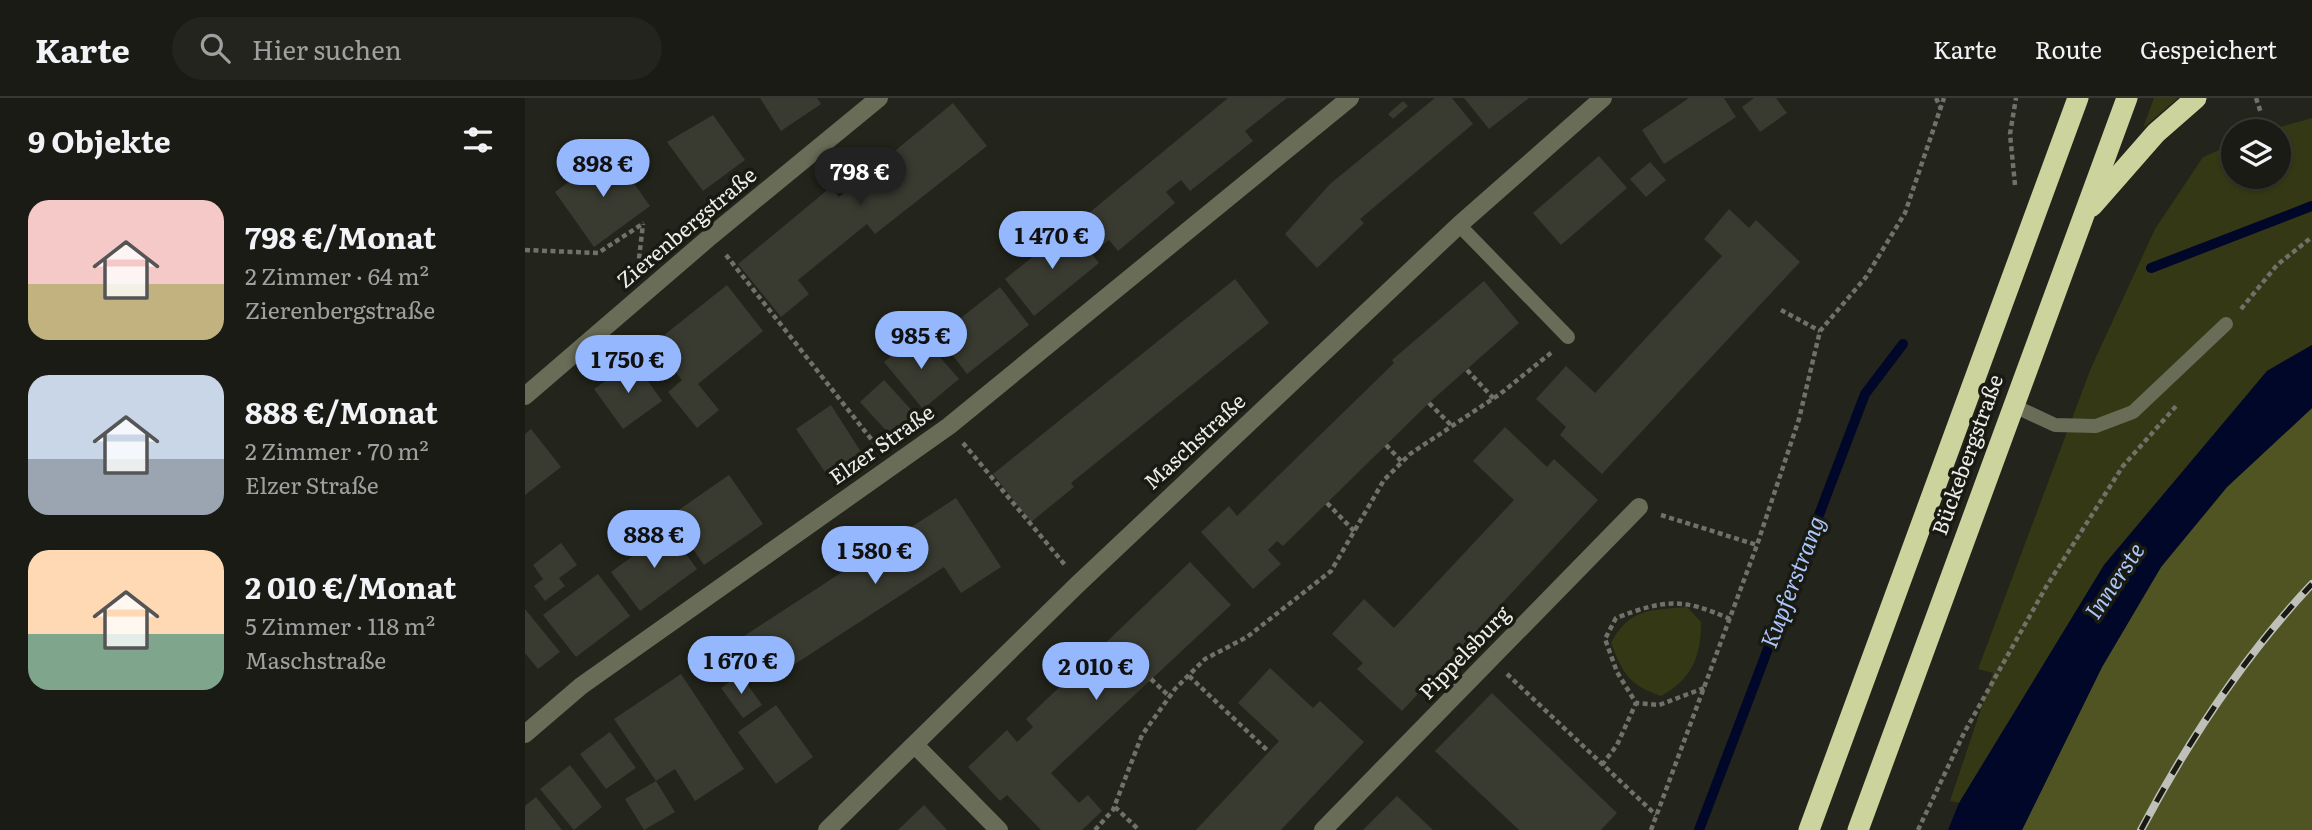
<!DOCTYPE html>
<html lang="de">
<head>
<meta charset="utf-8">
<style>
  :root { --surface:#1a1b14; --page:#23241d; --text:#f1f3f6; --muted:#9fa1a0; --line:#383934; --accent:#94b7fd }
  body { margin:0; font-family:Literata,serif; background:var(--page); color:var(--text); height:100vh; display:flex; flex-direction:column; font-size:26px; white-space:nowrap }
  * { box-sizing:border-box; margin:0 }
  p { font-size:23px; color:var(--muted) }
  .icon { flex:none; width:38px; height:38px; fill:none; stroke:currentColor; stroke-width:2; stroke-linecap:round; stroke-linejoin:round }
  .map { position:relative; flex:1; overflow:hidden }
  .drawer { display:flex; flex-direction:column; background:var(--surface); width:525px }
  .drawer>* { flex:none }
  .tools { position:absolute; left:1696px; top:21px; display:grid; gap:14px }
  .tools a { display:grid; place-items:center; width:70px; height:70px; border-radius:50%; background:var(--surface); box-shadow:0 2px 5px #0004,0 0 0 2px var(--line); font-size:35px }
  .price { position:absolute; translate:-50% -60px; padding:0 16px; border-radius:24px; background:var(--accent); color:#111; font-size:23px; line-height:46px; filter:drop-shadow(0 2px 4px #0008) }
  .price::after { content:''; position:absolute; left:50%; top:42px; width:21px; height:16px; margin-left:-10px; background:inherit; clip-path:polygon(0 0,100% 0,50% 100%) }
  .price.active { background:#222; color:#fff }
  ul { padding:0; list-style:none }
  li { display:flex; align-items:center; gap:21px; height:175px; padding:0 28px }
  li span { display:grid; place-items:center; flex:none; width:196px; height:140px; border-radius:21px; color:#555 }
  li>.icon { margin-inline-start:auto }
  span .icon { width:84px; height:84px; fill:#fffc; stroke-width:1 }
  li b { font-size:30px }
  h2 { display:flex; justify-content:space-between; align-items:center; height:84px; padding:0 28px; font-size:30px }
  header { display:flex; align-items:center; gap:42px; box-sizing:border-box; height:98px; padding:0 35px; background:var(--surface); border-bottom:2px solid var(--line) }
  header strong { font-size:33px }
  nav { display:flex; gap:38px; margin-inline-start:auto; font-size:24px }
  .search { width:490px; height:63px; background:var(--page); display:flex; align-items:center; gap:18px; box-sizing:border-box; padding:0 24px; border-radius:38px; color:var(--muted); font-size:26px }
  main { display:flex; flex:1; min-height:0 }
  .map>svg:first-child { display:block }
  .green { fill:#353814 }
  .forest { fill:#4f5422 }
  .water { fill:#010729 }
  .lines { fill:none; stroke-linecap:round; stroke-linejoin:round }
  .stream { stroke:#010729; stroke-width:10 }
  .building { fill:#393b31 }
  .path { stroke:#707169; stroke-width:4.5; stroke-dasharray:5 3.5; stroke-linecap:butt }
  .lane { stroke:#696c57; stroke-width:14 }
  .street { stroke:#696c57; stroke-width:18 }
  .highway { stroke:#ccd39d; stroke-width:21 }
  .rail-casing { stroke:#bfc0b9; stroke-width:8 }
  .rail { stroke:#191a12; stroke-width:5; stroke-dasharray:16; stroke-linecap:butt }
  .labels { text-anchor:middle; stroke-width:7; stroke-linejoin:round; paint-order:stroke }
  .street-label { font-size:21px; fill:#edeee8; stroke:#191a12 }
  .water-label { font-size:23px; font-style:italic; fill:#abc6fb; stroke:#191a12 }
</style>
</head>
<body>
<header>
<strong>Karte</strong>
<div class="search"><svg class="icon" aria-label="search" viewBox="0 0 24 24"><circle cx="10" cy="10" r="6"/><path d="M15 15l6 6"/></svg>Hier suchen</div>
<nav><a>Karte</a><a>Route</a><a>Gespeichert</a></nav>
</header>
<main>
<section class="drawer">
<h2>9 Objekte<svg class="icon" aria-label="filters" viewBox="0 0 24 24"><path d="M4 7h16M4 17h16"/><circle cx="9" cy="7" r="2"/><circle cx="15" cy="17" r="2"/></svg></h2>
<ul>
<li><span style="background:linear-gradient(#f6c9c9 60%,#c2b280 0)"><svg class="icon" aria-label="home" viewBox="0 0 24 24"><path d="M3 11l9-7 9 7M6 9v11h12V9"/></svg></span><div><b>798 €/Monat</b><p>2 Zimmer · 64 m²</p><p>Zierenbergstraße</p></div></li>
<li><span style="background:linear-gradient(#c9d6e8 60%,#9aa5b1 0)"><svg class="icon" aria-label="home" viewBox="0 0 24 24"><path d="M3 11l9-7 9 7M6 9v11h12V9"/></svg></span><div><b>888 €/Monat</b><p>2 Zimmer · 70 m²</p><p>Elzer Straße</p></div></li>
<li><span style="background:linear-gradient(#ffd9b3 60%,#7fa58c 0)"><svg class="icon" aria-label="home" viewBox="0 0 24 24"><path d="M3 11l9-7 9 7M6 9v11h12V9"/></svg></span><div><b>2 010 €/Monat</b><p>5 Zimmer · 118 m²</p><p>Maschstraße</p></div></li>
</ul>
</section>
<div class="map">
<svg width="1787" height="732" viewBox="0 0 1787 732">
  <rect width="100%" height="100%" fill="#23241b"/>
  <g class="green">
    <path d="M1629,0H1653L1618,30Z"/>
    <path d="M1787,20V247L1742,273L1579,467L1434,705L1425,703L1468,575L1453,571L1566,270L1630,131L1678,59L1708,46V79H1754V33H1741Z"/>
    <path d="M1162,509L1176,524C1176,559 1167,581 1136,598C1104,587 1098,576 1086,545C1104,510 1127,512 1162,509Z"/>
  </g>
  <path class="forest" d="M1787,310V732H1497L1577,569L1636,469L1702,389Z"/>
  <path class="water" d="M1787,247V310L1702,389L1636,469L1577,569L1497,732H1423L1434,705L1579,467L1742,273Z"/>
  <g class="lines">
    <g class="stream">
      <path d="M1626,170L1787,108"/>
      <path d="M1174,732L1340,296L1378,246"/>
    </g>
  </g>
  <g class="building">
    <path d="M235,0H292L296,6L256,33Z"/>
    <path d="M703,0H762L720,33L728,43L665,93L656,82L641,94L650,105L593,153L584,142L574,150L553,124Z"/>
    <path d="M910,0H927L948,26L835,121L839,125L792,170L760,136L805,86Z"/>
    <path d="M939,0H1004L964,31Z"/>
    <path d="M1164,0H1199L1211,19L1139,66L1117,32Z"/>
    <path d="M1229,0H1251L1262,15L1235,34L1217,9Z"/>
    <path d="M878,3L883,8L868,21L863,16Z"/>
    <path d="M428,5L462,48L350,136L342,126L273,182L284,196L256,219L213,166L306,89L314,99Z"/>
    <path d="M188,17L220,62L178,93L142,44Z"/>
    <path d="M86,53L125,108L69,149L30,94Z"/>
    <path d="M1074,58L1102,90L1036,147L1008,115Z"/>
    <path d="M1125,64L1141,82L1121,99L1105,81Z"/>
    <path d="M1204,111L1224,130L1231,122L1275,164L1077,376L1035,337L1041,329L1011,301L1041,268L1070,295L1197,158L1179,141Z"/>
    <path d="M545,129L574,165L509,218L480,181Z"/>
    <path d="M710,181L744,225L546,385L549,389L506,424L468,376Z"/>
    <path d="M959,183L994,225L906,303L758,448L752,443L743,452L756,466L728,491L676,434L704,408L712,418L869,265L867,262Z"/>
    <path d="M202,187L238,233L173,286L194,312L172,330L143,294L157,282L128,246Z"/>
    <path d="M475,189L504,227L442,276L413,238Z"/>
    <path d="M394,235L434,281L398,311L359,264Z"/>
    <path d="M109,263L137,303L98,331L69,291Z"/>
    <path d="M359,282L390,316L366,338L335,304Z"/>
    <path d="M306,307L338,357L304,380L271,331Z"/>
    <path d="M980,329L1022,369L1029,361L1073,402L877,613L832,571L838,565L807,536L839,501L869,530L989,402L948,363Z"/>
    <path d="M6,331L36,369L0,397V336Z"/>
    <path d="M204,377L238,426L179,467L145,418Z"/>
    <path d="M431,400L476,469L436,495L419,469L247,581L219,538Z"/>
    <path d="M143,432L172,471L115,513L86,474Z"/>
    <path d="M36,445L52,467L34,480L40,488L20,503L9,488L18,481L8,467Z"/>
    <path d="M665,464L706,507L526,675L554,705L563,697L577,713L557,732H516L482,697L475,703L443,669L482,632L492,644L508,629L501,621Z"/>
    <path d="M73,476L105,518L51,559L18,517Z"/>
    <path d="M0,511L35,554L13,571L0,555Z"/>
    <path d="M745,570L788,610L795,603L839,644L756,732H671L754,643L713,605Z"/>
    <path d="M156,576L219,671L170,703L150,671L131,683L150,714L119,732L100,701L131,683L89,621Z"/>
    <path d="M215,576L237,607L218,620L196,590Z"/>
    <path d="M967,595L1092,715L1076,732H994L910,653Z"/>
    <path d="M251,607L288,659L251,686L213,634Z"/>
    <path d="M85,634L111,670L81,691L55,656Z"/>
    <path d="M45,667L77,709L49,732L15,691Z"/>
    <path d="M872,698L908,732H838Z"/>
    <path d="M11,699L37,732H0V708Z"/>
    <path d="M399,707L422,732H373Z"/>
  </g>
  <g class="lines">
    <g class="path">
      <path d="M1411,0L1416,11"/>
      <path d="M1731,0L1736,15"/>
      <path d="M1490,87L1485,36L1491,0"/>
      <path d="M0,152L73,155L119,125"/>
      <path d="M201,157L354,351"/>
      <path d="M113,169L118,126"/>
      <path d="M1716,211L1752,167L1787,139"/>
      <path d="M1256,212L1295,233"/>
      <path d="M942,272L969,301"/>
      <path d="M904,305L928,329"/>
      <path d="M438,345L540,467"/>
      <path d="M861,347L877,364"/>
      <path d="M802,405L831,435"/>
      <path d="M1136,417L1232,447"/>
      <path d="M982,576L1131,717"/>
      <path d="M664,578L744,654"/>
      <path d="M626,581L645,599"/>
      <path d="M1179,590L1134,607L1111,605L1092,574L1080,541L1091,520C1139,502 1156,499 1205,521"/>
      <path d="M1077,667L1092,647L1111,605"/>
      <path d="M590,709L614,732"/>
      <path d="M570,732L588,712L617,637L650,591L680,561L722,539L806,473L859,382L885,356L975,296L1027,254"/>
      <path d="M1126,732L1232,447L1274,321L1295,233L1341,179L1380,115L1419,0"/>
      <path d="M1393,732L1439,635L1521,489L1598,368L1652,307"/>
    </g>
    <g class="lane">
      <path d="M934,127L1043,239"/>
      <path d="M1487,307L1530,327L1571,328L1608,314L1701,226"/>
    </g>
    <g class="street">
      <path d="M0,298L186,138L354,0"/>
      <path d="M0,636L56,588L424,328L825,0"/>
      <path d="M390,647L474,732"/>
      <path d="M302,732L553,486L934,127L1078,0"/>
      <path d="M798,732L1114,409"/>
    </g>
    <g class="highway">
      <path d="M1567,108L1631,35L1671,0"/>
      <path d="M1284,732L1553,0"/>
      <path d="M1333,732L1602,0"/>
    </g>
    <g class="rail-casing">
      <path id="rail" d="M1616,732C1662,645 1719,558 1787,486"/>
    </g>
    <use href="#rail" class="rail"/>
  </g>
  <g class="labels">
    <g class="street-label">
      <text transform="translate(162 130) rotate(-40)" y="7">Zierenbergstraße</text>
      <text transform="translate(670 344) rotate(-43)" y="7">Maschstraße</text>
      <text transform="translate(357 347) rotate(-35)" y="7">Elzer Straße</text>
      <text transform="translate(1443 357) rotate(-70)" y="7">Bückebergstraße</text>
      <text transform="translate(940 555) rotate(-46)" y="7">Pippelsburg</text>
    </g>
    <g class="water-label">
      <text transform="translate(1590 483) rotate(-56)" y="8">Innerste</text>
      <text transform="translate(1268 484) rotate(-69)" y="8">Kupferstrang</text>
    </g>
  </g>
</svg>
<div class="tools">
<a><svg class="icon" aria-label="layers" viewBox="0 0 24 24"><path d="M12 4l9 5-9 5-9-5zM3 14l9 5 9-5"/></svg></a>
</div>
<b class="price" style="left:78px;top:101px">898 €</b>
<b class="price active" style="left:335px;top:109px">798 €</b>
<b class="price" style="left:527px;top:173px">1 470 €</b>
<b class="price" style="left:396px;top:273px">985 €</b>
<b class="price" style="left:103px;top:297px">1 750 €</b>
<b class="price" style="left:129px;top:472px">888 €</b>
<b class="price" style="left:350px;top:488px">1 580 €</b>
<b class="price" style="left:216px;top:598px">1 670 €</b>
<b class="price" style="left:571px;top:604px">2 010 €</b>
</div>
</main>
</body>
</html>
